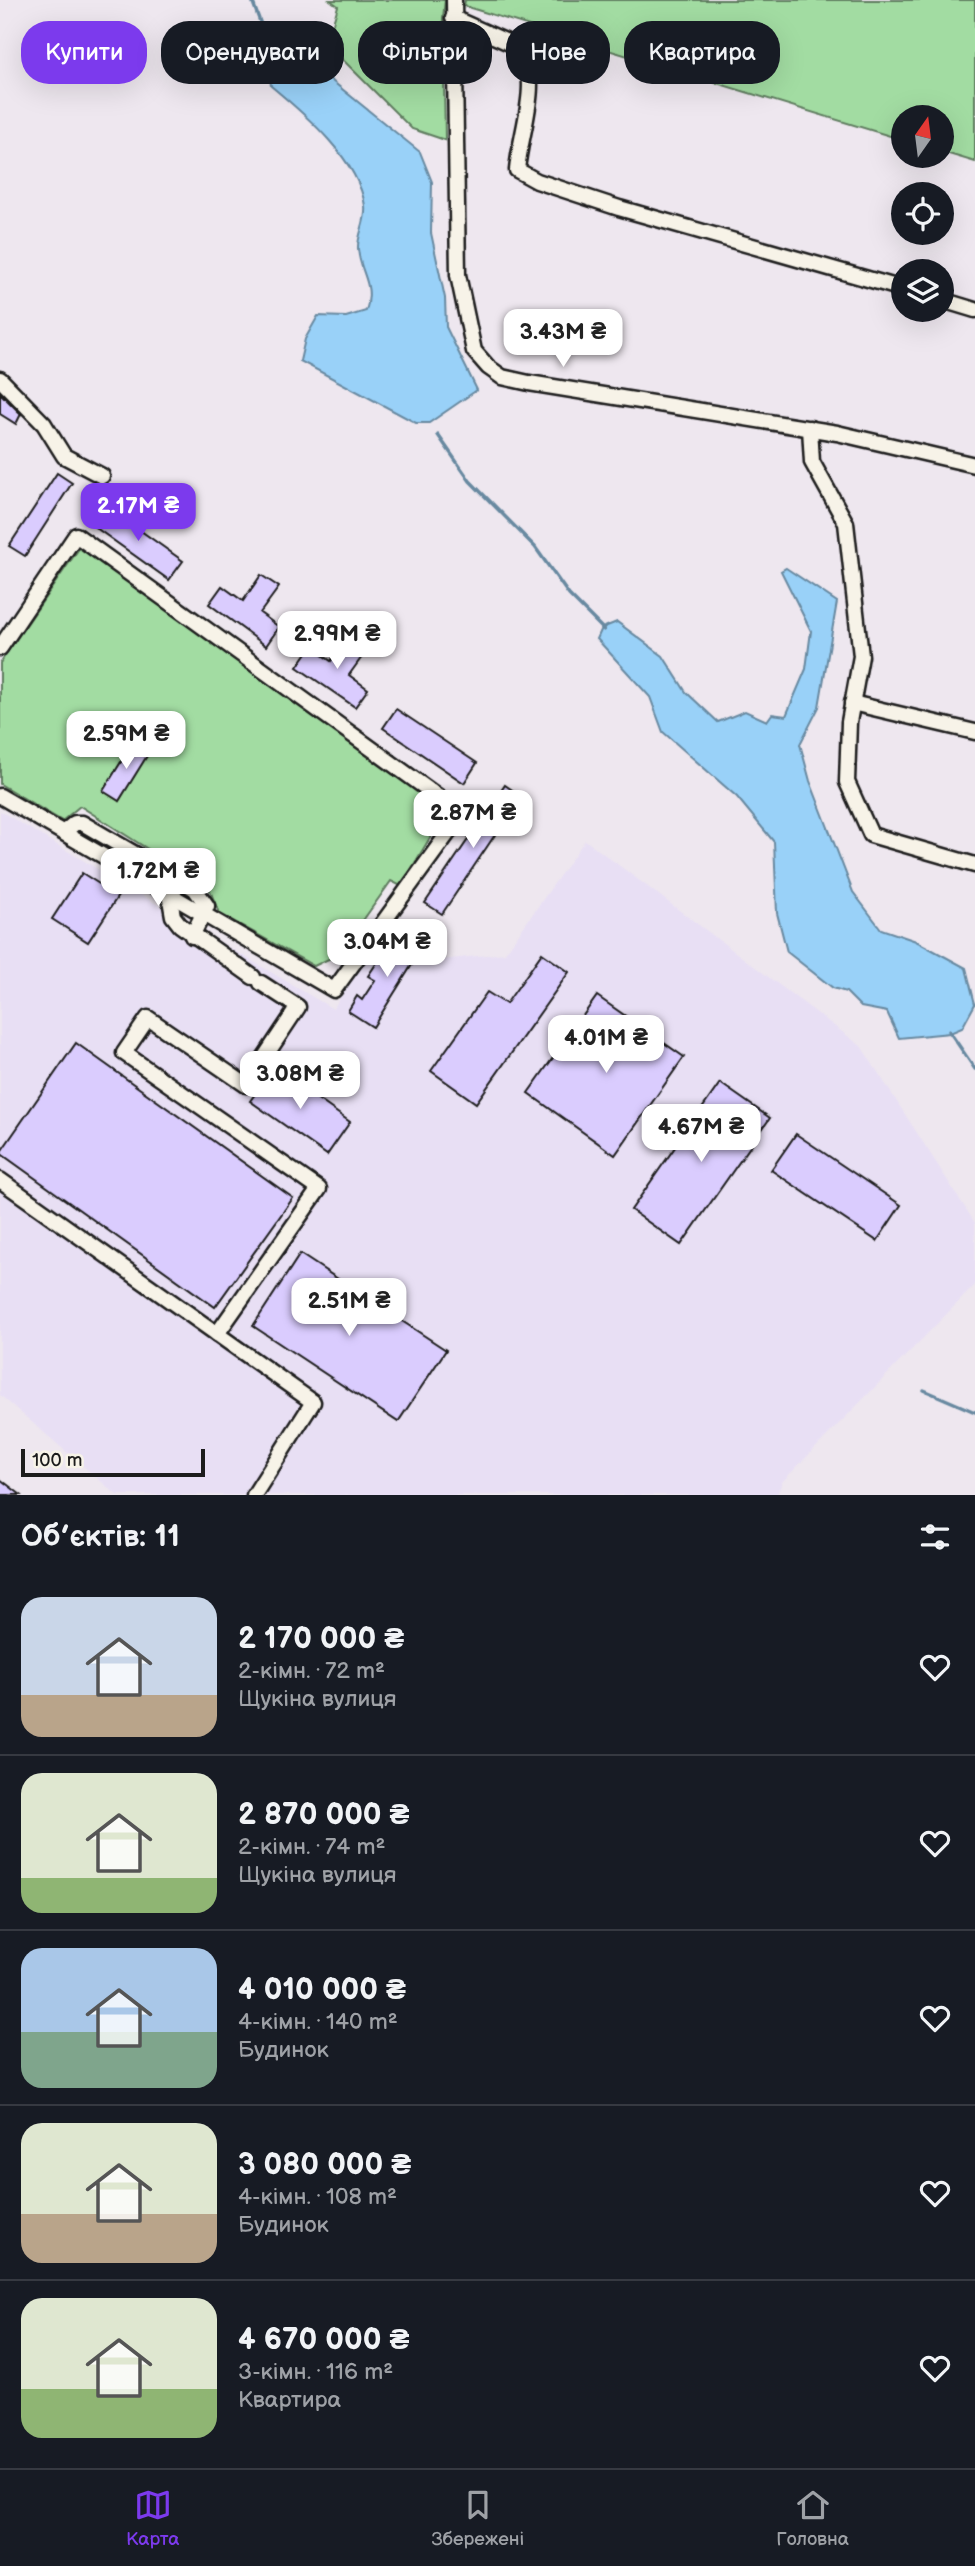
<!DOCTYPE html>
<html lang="uk">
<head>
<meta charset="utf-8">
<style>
  :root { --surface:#171b24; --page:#20242c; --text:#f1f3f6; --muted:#9ea1a6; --line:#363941; --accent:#7c3aed }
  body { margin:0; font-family:"Balsamiq Sans",sans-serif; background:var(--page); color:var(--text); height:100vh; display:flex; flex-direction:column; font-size:26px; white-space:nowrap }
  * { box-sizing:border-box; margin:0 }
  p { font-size:23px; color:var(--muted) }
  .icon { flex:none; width:38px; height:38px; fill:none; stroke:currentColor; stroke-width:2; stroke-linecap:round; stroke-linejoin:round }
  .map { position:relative; height:1495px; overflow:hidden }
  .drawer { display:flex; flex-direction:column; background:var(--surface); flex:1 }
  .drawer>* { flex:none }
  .hud { position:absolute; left:21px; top:21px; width:934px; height:63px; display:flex; gap:14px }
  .needle { width:46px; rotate:14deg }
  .buttons { position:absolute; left:891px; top:105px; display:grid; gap:14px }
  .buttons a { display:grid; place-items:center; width:63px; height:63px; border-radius:50%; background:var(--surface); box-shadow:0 7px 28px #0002; font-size:35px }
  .scale { position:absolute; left:21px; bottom:18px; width:184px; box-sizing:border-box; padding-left:7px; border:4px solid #1c1c1c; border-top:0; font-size:19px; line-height:24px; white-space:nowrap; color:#1c1c1c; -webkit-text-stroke:5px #f7f3e8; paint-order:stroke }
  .price { position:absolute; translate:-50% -60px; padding:0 16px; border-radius:14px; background:#fff; color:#222; font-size:23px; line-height:46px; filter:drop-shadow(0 2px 4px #0008) }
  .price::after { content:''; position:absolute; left:50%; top:42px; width:21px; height:16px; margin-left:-10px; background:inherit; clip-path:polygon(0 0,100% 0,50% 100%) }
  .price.current { background:var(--accent); color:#fff }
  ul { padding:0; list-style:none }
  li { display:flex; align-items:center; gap:21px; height:175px; padding:0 21px }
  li+li { border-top:2px solid var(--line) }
  li span { display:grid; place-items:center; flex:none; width:196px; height:140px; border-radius:21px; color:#555 }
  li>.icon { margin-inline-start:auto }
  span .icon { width:84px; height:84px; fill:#fffc; stroke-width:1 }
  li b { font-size:30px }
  h2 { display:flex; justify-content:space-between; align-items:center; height:84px; padding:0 21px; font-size:30px }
  .pill { padding:0 24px; border-radius:28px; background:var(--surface); box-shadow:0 7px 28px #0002; font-size:24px; line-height:63px }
  .pill.current { background:var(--accent); color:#fff }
  .tabs { display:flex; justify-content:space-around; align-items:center; height:98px; border-top:2px solid var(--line); background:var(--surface); font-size:19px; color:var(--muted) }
  .tabs a { display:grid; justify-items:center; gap:4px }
  .tabs .current { color:var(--accent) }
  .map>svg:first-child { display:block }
  .built { fill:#e8dff4 }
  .green { fill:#a2dca2; stroke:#5f7c5f; stroke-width:2 }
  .water { fill:#99d1f8; stroke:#6789a0; stroke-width:2 }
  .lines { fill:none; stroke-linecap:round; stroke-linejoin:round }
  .stream { stroke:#6789a0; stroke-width:3.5 }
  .building { fill:#daccfe; stroke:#1c1c1c; stroke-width:2 }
  .minor-casing { stroke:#1c1c1c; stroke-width:19 }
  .minor { stroke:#f7f3e8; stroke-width:14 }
</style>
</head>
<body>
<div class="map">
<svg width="975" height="1495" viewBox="0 0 975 1495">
  <rect width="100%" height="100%" fill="#eee7ef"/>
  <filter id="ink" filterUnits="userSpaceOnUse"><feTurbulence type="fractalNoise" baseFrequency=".0143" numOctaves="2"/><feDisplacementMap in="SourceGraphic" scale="14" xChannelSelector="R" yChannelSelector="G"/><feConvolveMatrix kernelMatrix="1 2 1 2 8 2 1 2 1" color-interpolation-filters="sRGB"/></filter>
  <g filter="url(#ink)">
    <path class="built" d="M0,811L333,1009L393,916L442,947L441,960L505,953L585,840L861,1046L975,1223V1285L782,1482L777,1495H117L0,1395Z"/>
    <g class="green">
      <path d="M330,0H445L443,18L445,140L412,129L327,44L338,6Z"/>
      <path d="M465,0H975V162L942,152V117H903V140L464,6Z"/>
      <path d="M80,547L446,811L401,886L391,881L339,954L314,966L219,913L209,888L80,806L62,821L0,784V663Z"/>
    </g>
    <g class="water">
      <path d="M291,59L311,64L420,152L432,182L431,233L445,298L446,327L477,390L429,423H416L300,361L305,339L318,316L346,317L366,311C375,284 360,274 358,249C357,235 367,221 365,206C359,161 306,115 271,86L269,70L274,62Z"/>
      <path d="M786,568L837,602L819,707L800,744L810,781L853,892L881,929L916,941L966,968L975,1004L962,1028L950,1033L899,1038L887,1012L861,1007L846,992L833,988L787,952L777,913L774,842L737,797L663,732L650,697L597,639L602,628L617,622L663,656L686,692L718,722L745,711L767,721L772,714L786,716L806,669L811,631L781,571Z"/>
    </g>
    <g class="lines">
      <g class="stream">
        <path d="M252,0L275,63"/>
        <path d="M438,435L470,481L535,547L569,595L604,630"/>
        <path d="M949,1031L975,1069"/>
        <path d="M924,1390L975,1412"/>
      </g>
    </g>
    <g class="building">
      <path d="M0,393L21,414L16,424L0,414Z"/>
      <path d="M57,473L72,483L25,556L9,546Z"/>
      <path d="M106,506L183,561L169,580L92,525Z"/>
      <path d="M261,575L279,587L260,613L279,627L266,646L209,604L222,586L243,601Z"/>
      <path d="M348,636L367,650L349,675L368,689L355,707L297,667L311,647L331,661Z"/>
      <path d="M396,709L477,763L464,783L383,728Z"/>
      <path d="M134,741L150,751L119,801L103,791Z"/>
      <path d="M505,785L521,796L442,914L425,903Z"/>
      <path d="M82,873L118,896L88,942L52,919Z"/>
      <path d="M401,929L425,944L373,1027L348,1011L357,996L362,1000L375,980L368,976L380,958L387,962L398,946L392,942Z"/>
      <path d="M542,953L569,972L476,1103L431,1071L487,992L506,1004Z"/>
      <path d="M597,996L684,1057L615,1155L528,1093Z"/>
      <path d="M76,1043L293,1198L215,1307L0,1153Z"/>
      <path d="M274,1068L350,1122L327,1155L250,1101Z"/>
      <path d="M720,1083L770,1118L681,1245L631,1210Z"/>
      <path d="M796,1134L901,1205L877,1241L771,1170Z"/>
      <path d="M300,1254L446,1350L398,1422L253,1326Z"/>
      <path d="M0,1479L21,1495H0Z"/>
    </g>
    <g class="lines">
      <g class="minor-casing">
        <g id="minor">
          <path d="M454,0L458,275L474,351L488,367L502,377L529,383L837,433L975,465"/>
          <path d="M453,18L523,49C540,87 521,129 517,170L537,181L619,208L903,289"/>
          <path d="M942,300L975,310"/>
          <path d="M0,379L44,424L64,456L102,476"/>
          <path d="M810,428L812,462L846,523L861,656L849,722L847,782L871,835L975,865"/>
          <path d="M0,648L76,535L462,814L334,990L0,796"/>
          <path d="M852,703L975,732"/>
          <path d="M64,832L75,823H82L195,889L207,906L192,936"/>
          <path d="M169,894L173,916L180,925L253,977"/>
          <path d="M0,1180L313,1402L254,1495"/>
          <path d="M217,1334L319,1189L124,1053L148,1018L246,1085L298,1007L261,983"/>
        </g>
      </g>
      <use href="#minor" class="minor"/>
    </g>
  </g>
</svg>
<div class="buttons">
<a><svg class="needle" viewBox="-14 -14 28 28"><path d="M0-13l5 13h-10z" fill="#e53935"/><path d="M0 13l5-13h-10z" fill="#9ea1a6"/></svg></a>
<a><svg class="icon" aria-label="locate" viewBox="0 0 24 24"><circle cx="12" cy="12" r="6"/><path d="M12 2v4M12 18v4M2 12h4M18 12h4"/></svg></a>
<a><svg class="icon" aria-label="layers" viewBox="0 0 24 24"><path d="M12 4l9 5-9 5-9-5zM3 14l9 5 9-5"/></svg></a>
</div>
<div class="scale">100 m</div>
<b class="price" style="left:563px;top:369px">3.43M ₴</b>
<b class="price current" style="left:138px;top:543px">2.17M ₴</b>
<b class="price" style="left:337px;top:671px">2.99M ₴</b>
<b class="price" style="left:126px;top:771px">2.59M ₴</b>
<b class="price" style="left:473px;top:850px">2.87M ₴</b>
<b class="price" style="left:158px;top:908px">1.72M ₴</b>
<b class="price" style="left:387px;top:979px">3.04M ₴</b>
<b class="price" style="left:606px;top:1075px">4.01M ₴</b>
<b class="price" style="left:300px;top:1111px">3.08M ₴</b>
<b class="price" style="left:701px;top:1164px">4.67M ₴</b>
<b class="price" style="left:349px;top:1338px">2.51M ₴</b>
<div class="hud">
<a class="pill current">Купити</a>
<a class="pill">Орендувати</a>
<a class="pill">Фільтри</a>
<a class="pill">Нове</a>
<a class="pill">Квартира</a>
</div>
</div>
<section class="drawer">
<h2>Об’єктів: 11<svg class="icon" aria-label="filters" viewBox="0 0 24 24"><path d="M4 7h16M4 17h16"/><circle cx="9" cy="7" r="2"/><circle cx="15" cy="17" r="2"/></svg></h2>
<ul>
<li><span style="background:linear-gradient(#c9d6e8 70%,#b9a48a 0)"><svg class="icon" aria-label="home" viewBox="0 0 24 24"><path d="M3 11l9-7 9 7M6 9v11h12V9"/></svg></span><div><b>2 170 000 ₴</b><p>2-кімн. · 72 m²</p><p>Щукіна вулиця</p></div><svg class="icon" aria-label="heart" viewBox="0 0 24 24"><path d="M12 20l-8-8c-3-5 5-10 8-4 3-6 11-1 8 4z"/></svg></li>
<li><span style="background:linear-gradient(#dfe7d0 75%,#8fb573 0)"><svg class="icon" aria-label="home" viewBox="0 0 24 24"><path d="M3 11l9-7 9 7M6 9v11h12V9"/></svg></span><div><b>2 870 000 ₴</b><p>2-кімн. · 74 m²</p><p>Щукіна вулиця</p></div><svg class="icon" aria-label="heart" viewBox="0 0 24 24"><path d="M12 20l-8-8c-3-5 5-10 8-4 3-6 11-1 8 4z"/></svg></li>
<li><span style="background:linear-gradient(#a9c7e8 60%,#7fa58c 0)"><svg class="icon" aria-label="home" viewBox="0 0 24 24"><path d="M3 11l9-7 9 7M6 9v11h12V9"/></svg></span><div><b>4 010 000 ₴</b><p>4-кімн. · 140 m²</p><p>Будинок</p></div><svg class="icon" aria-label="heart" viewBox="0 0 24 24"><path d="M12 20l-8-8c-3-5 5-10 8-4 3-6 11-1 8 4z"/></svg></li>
<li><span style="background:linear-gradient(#dfe7d0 65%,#b9a48a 0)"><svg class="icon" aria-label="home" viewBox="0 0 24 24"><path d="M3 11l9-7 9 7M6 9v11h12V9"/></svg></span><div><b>3 080 000 ₴</b><p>4-кімн. · 108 m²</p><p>Будинок</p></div><svg class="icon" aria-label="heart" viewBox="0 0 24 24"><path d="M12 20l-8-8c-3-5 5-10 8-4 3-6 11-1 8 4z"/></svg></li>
<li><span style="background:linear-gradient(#dfe7d0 65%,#8fb573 0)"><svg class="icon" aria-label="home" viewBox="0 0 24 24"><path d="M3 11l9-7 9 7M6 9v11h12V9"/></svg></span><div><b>4 670 000 ₴</b><p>3-кімн. · 116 m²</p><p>Квартира</p></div><svg class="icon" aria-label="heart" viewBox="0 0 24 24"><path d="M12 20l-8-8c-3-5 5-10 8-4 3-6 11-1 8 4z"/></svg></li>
</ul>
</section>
<nav class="tabs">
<a class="current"><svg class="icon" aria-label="map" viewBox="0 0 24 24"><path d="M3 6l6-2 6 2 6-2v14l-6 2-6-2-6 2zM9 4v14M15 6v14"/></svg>Карта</a>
<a><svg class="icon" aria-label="saved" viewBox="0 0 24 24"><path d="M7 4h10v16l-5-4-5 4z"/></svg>Збережені</a>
<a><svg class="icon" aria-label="home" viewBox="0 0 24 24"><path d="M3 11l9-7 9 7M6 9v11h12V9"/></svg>Головна</a>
</nav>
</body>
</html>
